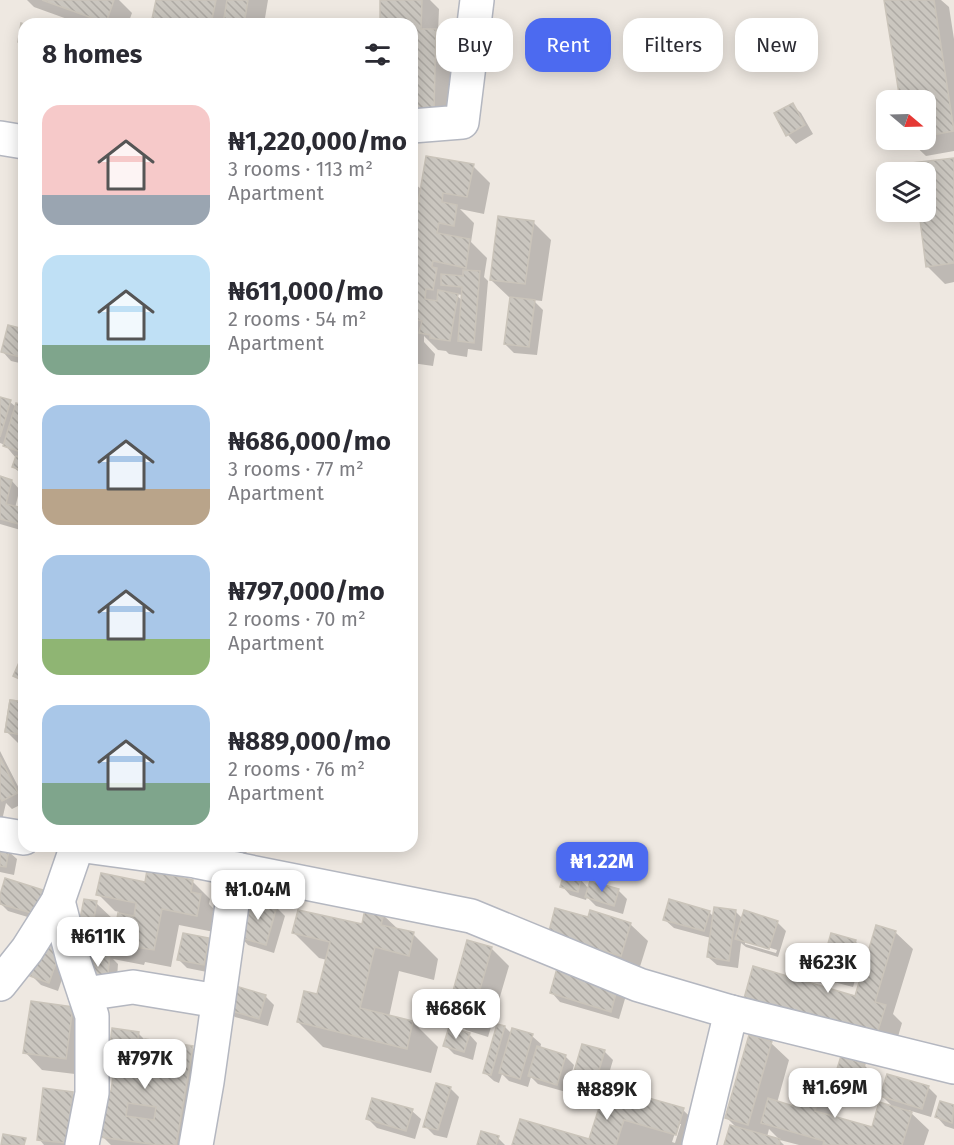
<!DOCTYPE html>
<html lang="en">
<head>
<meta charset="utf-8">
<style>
  :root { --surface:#fff; --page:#f2f2f3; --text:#2b2b33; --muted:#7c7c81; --accent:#4c6af0 }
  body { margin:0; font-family:"Fira Sans",sans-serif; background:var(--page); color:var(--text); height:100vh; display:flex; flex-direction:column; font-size:22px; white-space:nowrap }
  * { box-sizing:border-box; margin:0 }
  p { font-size:20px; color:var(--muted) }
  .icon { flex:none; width:33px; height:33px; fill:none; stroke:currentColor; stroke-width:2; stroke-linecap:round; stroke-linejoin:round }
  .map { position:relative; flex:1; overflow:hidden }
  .panel { position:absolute; left:18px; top:18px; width:400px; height:834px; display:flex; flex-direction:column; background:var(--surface); border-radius:18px; box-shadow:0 3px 15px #0003 }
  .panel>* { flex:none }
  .hud { position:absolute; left:436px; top:18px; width:428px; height:54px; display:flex; gap:12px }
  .needle { width:39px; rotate:109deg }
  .tools { position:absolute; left:876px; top:90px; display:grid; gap:12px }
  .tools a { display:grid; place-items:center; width:60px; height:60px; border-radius:12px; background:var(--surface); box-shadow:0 3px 15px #0003; font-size:30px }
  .price { position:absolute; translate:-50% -51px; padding:0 14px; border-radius:12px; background:#fff; color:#222; font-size:20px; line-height:39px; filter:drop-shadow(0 2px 3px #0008) }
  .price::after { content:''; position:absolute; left:50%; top:36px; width:18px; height:14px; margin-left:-9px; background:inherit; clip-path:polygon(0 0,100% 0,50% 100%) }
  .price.current { background:var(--accent); color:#fff }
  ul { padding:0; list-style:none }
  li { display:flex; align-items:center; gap:18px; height:150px; padding:0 24px }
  li span { display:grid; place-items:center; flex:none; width:168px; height:120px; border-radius:18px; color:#555 }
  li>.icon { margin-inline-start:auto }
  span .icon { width:72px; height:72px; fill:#fffc; stroke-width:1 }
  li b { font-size:26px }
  h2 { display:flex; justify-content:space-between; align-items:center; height:72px; padding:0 24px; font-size:26px }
  .chip { padding:0 21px; border-radius:18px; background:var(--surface); box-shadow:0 3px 15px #0003; font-size:21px; line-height:54px }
  .chip.current { background:var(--accent); color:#fff }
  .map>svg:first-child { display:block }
  .shadow { fill:#0003; fill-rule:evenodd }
  .building { fill:url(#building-back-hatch); stroke:#cac4ba; stroke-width:1.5; fill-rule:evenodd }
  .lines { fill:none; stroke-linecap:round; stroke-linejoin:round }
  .street-casing { stroke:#b4b7c0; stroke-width:36 }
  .street { stroke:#fff; stroke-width:33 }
</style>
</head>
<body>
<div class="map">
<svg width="954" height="1145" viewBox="0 0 954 1145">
  <defs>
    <pattern id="building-back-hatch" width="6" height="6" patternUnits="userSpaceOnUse" patternTransform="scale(1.5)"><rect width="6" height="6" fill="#cac6bf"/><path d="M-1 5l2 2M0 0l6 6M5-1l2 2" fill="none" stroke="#aeaaa4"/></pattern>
  </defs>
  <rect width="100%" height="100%" fill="#eee8e1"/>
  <g class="shadow">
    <path d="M27,0H119L132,13L128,24H81L34,7Z"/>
    <path d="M157,0H268L264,24H160L154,18Z"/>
    <path d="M382,0H430L439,9L438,33L453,48L451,126L412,116V24H381Z"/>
    <path d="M885,0H941L949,7L954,39V151L926,156L909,140H926V100H902Z"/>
    <path d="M792,105L801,113L813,134L796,144L788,135Z"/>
    <path d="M954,159V282L945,284L927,266L920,212H926V172H915L914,165Z"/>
    <path d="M473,166L490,183L484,214L460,209L474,223L471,242L487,258L484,277L488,281L482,351L468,349L467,357L449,354L446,351L438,350L424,336V342L435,354L433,366L412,363V181L422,190ZM455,294L463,295V301Z"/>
    <path d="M533,222L551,240L542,301L533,300L543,310L537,355L514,353L505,344L511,297H509L491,280Z"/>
    <path d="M24,331V364L11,361L3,352Z"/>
    <path d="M0,399L10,402L16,407H24V484V476L13,467L16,458L5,445L0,443Z"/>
    <path d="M0,478L12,481L20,490L19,493L24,494V501L18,496L15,508L24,512V531L0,524Z"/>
    <path d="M24,704V749L6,731Z"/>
    <path d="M0,751L24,798V803L12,809L6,803L0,829V797L2,800L0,794Z"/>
    <path d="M219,846H249L244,859L224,851Z"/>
    <path d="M0,850L8,851L17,859L14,875L0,872Z"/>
    <path d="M581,880L589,889L618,890L627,899L623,914L596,906L587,897L586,900L570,895L562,886Z"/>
    <path d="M192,881L210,899L209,904L218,913L214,932L179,925L171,967L145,962L144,965L113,959L118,964L116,991L89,981L91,951L78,938L96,903L114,920L113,924L117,925L119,912L115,911L98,894L146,884Z"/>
    <path d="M42,891L51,900L44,922L8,911L0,903V900Z"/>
    <path d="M276,907L285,916L274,953L248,945L240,936Z"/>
    <path d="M709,912L714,917L736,912L743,919L777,922L786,931L778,957L746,947L741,943L738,968L717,965L708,957L711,938L674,928L665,920ZM745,940L777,950L776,953L745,944Z"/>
    <path d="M383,915L399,930L413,934L438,959L434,980L399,971L389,1017L413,1022L438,1047L431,1073L323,1047L298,1022L318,996L327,960L319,958L294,933L363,926Z"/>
    <path d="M589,919L630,924L648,941L638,973L567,952Z"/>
    <path d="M895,932L913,949L893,1014L902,1023L892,1057L856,998Z"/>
    <path d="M208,940L217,948L212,973L187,968L179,960Z"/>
    <path d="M855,941L864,950L853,987L830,981L821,972Z"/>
    <path d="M491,948L509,966L488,1037L466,1030L448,1013Z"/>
    <path d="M72,950L58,991L41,985L32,976Z"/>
    <path d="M627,992L619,1019L560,1002L552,993Z"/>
    <path d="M265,996L274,1005L268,1026L235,1017L226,1009Z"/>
    <path d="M72,1008L90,1026L83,1075L42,1070L25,1052Z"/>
    <path d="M498,1026L505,1027L512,1034L532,1036L541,1044L540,1049L565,1056L574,1065L566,1092L538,1084L531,1077L528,1087L509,1081L502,1074L499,1083L494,1081L485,1073Z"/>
    <path d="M138,1033L145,1040L192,1047L209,1065L196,1145H111L102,1136L114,1080L107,1073Z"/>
    <path d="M469,1034L477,1043L473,1060L454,1054L445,1045Z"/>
    <path d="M771,1043L789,1060L777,1103L794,1108L824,1076L842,1093L835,1118L873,1129L894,1108L882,1096L928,1087L937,1096L931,1117L908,1110L929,1130L924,1145H799L780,1140L769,1129L767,1137L780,1141L784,1145H726L738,1129L727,1118Z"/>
    <path d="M583,1046L605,1052L613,1060L605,1087L683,1110L708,1134L705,1145H514L590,1141L604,1096L581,1090L572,1081ZM678,1124H681L675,1143L672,1142Z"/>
    <path d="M864,1065L873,1074L866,1097L844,1091L835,1082Z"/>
    <path d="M450,1088L459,1097L447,1138L434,1135L425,1126Z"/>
    <path d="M72,1093L81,1102L75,1145H44L39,1139Z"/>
    <path d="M941,1102L954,1106V1129L945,1126L937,1117Z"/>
    <path d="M412,1111L421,1119L415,1139L377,1128L368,1119Z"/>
    <path d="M498,1138L505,1145H478Z"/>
  </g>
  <g class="building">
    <path d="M42,0H114L106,23Z"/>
    <path d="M156,0H216L211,24H182L152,19Z"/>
    <path d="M227,0H248L244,24H223Z"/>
    <path d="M380,0H422L421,29H436L434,109H412V24H380Z"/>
    <path d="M884,0H934L954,131L926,136V100H900Z"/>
    <path d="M21,23L24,24V44L18,42Z"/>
    <path d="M793,103L805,125L786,136L774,113Z"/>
    <path d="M426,156L474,164L467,197L443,193L442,202L457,205L454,226L439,223L437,233L470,239L466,268L433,261L432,267L437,268L433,290L426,289L425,299L437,301L438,290L458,294L450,341L430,338V335L419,333L422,321L414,319L417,302H412V238Z"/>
    <path d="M954,158V263L926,267L919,212H926V172H913L912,163Z"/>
    <path d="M498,216L534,221L525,284L490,280Z"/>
    <path d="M463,270L480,271L474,343L458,341L462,287L441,285V274L463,276Z"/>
    <path d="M510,297L535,300L529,347L504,344Z"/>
    <path d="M8,325L24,329V358L1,352Z"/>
    <path d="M0,397L11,400L0,437Z"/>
    <path d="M16,403L24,405V453L3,446Z"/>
    <path d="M16,456L24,458V484L20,482L24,471L12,467Z"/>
    <path d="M0,476L12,480L6,504L23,508L19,524L0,519Z"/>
    <path d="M24,651V681L13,676Z"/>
    <path d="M10,700L24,702V735L5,732Z"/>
    <path d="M10,700L24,702V735L5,732Z"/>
    <path d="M24,753V787L19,786Z"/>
    <path d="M24,753V787L19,786Z"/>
    <path d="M0,757L18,793L2,801L0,797Z"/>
    <path d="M0,848L9,849L6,867L0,866Z"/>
    <path d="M147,870L193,880L191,892L201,894L197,916L162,909L154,950L128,946L127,949L76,938L84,899L97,901L94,919L116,924L118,913L134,916L136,903L96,895L101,873L145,882Z"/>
    <path d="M564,874L581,879L578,892L560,887Z"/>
    <path d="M5,878L43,890L35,914L0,904V895Z"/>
    <path d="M590,881L619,889L614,906L585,897Z"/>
    <path d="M249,898L277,906L266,945L238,937Z"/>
    <path d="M669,899L710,911L704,931L663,920Z"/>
    <path d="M714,907L736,910L729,961L707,957Z"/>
    <path d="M555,908L588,917L590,910L631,923L621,956L548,935Z"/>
    <path d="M365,909L384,913L381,925L414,932L409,956L375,947L360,1008L413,1021L407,1049L297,1022L304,991L317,994L330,942L292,933L298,910L362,924Z"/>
    <path d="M744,910L778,921L769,949L735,939Z"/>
    <path d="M876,925L896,931L875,1002L886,1005L875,1040L743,1002L753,966L855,996Z"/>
    <path d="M45,933L64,940L49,983L30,976Z"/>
    <path d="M183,933L209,938L204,965L177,960Z"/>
    <path d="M831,933L856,940L844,979L820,972Z"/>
    <path d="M467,940L492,947L471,1021L447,1013Z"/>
    <path d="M90,952L110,954L107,983L87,982Z"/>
    <path d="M558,965L619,982L611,1012L550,993Z"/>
    <path d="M232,985L266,995L259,1019L225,1009Z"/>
    <path d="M31,1001L73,1007L66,1059L23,1053Z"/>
    <path d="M497,1024L505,1026L491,1075L483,1073Z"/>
    <path d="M449,1027L470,1033L464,1052L443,1046Z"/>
    <path d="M112,1028L139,1032L133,1068L141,1070L145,1039L193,1046L176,1145H158L100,1137L108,1091H111L113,1075L106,1074ZM128,1103L156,1107L154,1120L126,1116Z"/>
    <path d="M512,1028L533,1034L520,1079L499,1073Z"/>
    <path d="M749,1035L772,1041L748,1125L725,1118Z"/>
    <path d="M582,1044L605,1050L594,1088L571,1082Z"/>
    <path d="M537,1046L566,1055L557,1085L528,1076Z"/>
    <path d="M841,1056L865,1064L858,1089L833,1082Z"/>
    <path d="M804,1069L825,1075L815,1111L872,1127L879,1102L912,1112L902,1145H823L824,1141L761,1123L768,1098L793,1106Z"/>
    <path d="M887,1074L929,1086L922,1109L880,1096Z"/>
    <path d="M436,1083L451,1087L438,1130L423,1127Z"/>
    <path d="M606,1086L684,1108L676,1135L624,1120L616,1145H512L520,1119L589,1139Z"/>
    <path d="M43,1088L73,1092L66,1143L37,1140Z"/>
    <path d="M372,1098L413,1109L406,1131L366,1119Z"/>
    <path d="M940,1101L954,1105L952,1123L935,1117Z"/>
    <path d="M730,1125L780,1139L779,1145H724Z"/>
    <path d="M481,1131L499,1136L496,1145H477Z"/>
    <path d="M3,1134L26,1138L24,1145H1Z"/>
  </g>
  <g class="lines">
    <g class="street-casing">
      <g id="street">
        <path d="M412,126L462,122L477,0"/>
        <path d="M0,138L24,142"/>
        <path d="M0,834L24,838"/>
        <path d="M85,846L195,861L471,916L639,985L731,1012"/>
        <path d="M58,901L73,959L92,1016V1093L82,1145"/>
        <path d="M0,984L27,950L58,901L77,846"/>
        <path d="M85,994L133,987L218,1001"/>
        <path d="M196,1145L207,1082L237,869"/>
        <path d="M699,1145L731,1012L954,1067"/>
      </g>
    </g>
    <use href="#street" class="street"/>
  </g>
</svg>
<div class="tools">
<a><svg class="needle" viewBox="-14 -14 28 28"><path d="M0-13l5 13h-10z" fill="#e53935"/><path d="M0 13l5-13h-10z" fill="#7c7c81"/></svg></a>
<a><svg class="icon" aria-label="layers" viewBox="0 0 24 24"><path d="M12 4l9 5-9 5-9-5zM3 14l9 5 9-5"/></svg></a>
</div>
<b class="price current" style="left:602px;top:893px">₦1.22M</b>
<b class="price" style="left:258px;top:921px">₦1.04M</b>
<b class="price" style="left:98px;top:968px">₦611K</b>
<b class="price" style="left:828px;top:994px">₦623K</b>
<b class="price" style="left:456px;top:1040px">₦686K</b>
<b class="price" style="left:145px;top:1090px">₦797K</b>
<b class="price" style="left:835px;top:1119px">₦1.69M</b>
<b class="price" style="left:607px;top:1121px">₦889K</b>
<div class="hud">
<a class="chip">Buy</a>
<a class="chip current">Rent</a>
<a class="chip">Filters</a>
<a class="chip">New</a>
</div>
<section class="panel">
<h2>8 homes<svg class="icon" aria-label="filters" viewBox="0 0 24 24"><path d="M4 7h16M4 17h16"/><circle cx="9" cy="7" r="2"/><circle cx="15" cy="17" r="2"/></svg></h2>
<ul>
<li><span style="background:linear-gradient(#f6c9c9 75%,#9aa5b1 0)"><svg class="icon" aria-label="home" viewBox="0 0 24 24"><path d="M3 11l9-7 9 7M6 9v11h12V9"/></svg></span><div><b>₦1,220,000/mo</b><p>3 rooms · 113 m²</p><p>Apartment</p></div></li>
<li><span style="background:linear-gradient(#bfe0f5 75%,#7fa58c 0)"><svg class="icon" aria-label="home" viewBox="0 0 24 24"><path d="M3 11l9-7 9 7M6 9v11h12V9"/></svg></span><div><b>₦611,000/mo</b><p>2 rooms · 54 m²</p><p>Apartment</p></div></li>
<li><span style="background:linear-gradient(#a9c7e8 70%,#b9a48a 0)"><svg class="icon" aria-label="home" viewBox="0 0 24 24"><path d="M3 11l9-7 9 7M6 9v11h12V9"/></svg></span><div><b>₦686,000/mo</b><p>3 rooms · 77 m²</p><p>Apartment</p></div></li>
<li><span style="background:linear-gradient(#a9c7e8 70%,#8fb573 0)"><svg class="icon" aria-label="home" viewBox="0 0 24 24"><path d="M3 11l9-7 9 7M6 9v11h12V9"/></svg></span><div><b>₦797,000/mo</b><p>2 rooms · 70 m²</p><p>Apartment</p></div></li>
<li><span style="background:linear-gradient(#a9c7e8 65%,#7fa58c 0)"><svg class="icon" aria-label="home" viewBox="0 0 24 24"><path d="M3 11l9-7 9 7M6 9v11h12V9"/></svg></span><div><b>₦889,000/mo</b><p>2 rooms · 76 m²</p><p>Apartment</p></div></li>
</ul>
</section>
</div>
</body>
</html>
